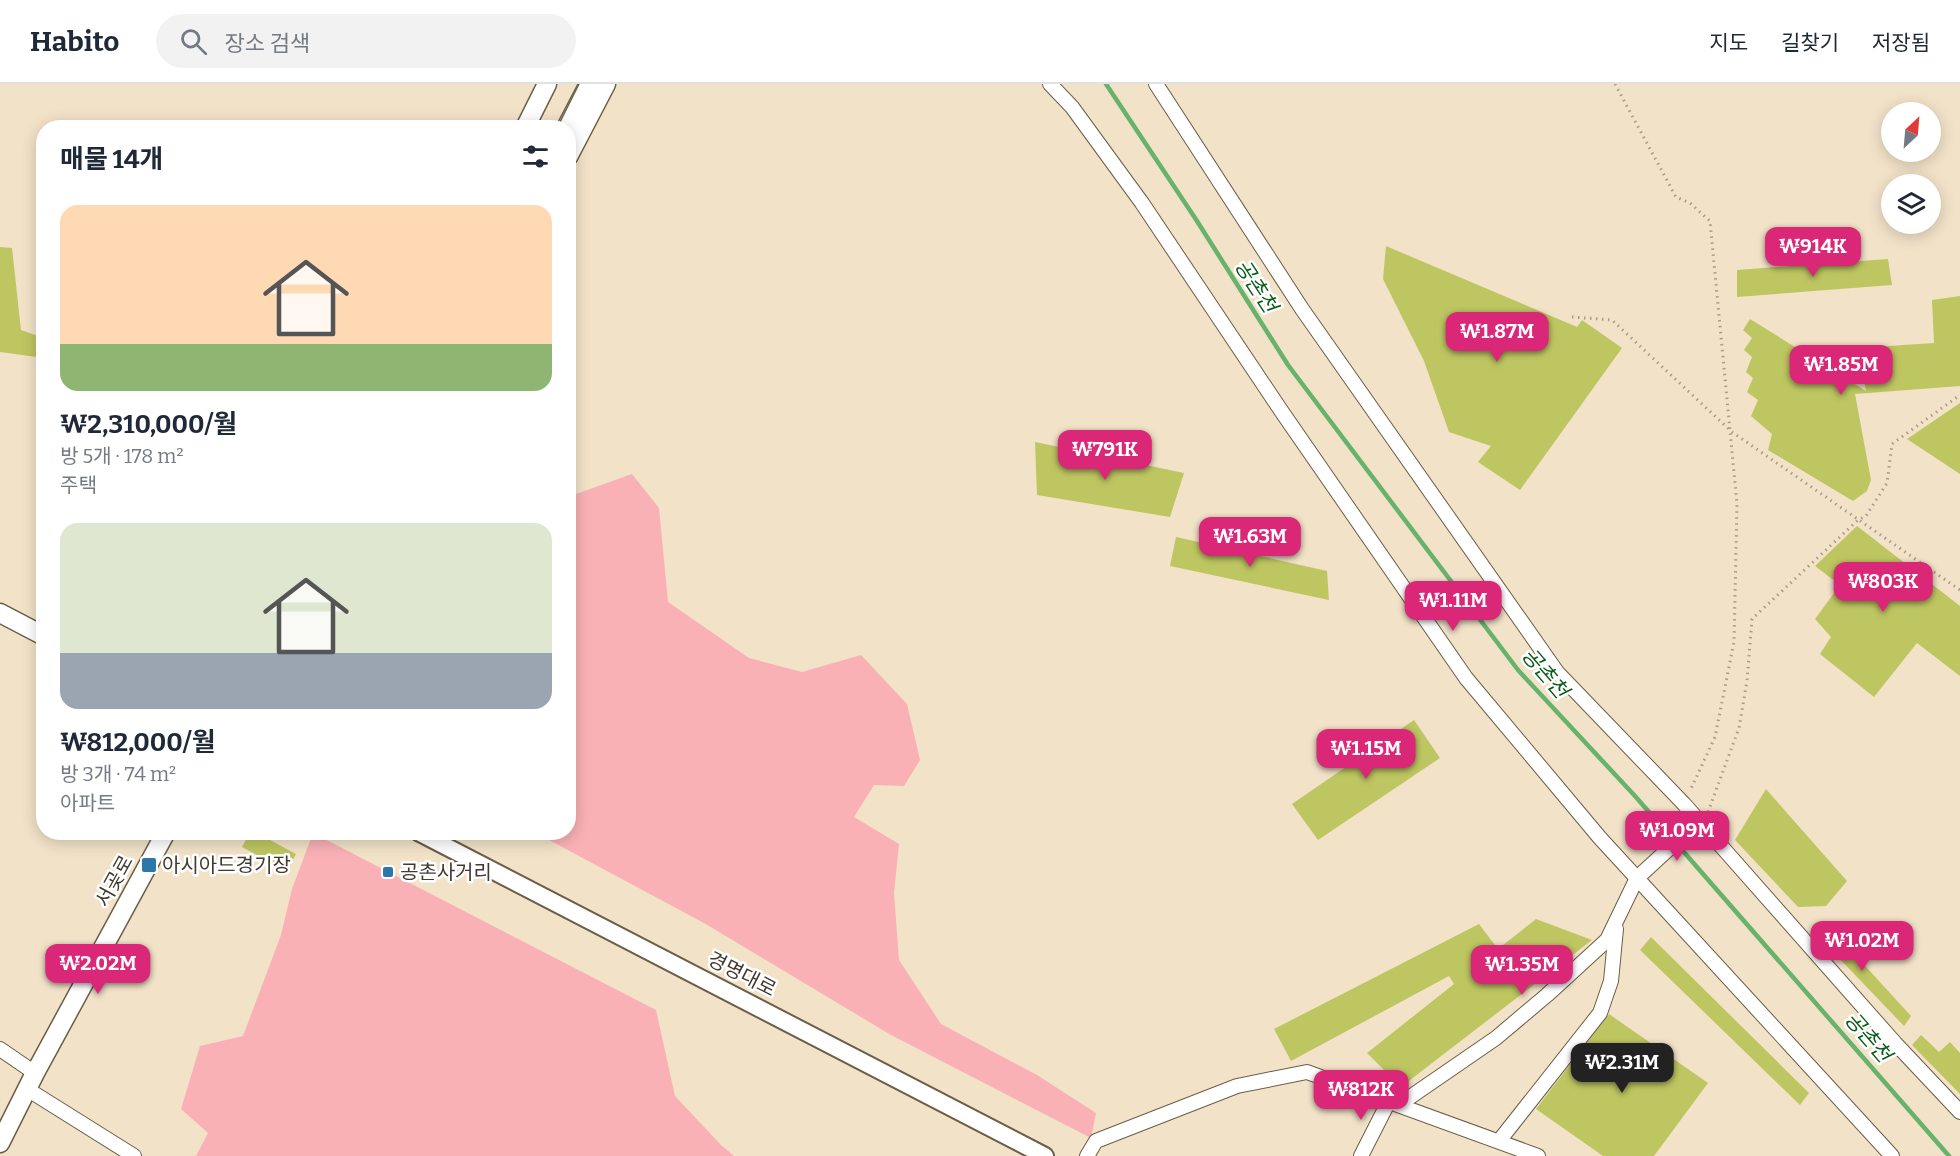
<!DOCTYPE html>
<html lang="ko">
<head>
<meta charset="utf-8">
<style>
  :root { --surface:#fff; --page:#f2f2f3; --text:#1f2937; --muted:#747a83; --line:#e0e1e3; --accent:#db2777 }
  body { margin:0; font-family:Bitter,"Noto Sans KR",serif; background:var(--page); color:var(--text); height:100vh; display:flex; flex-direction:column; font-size:22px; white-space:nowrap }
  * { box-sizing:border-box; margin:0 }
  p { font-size:20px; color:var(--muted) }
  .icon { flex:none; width:33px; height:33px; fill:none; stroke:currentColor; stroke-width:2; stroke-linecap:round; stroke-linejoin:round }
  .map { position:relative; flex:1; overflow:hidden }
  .drawer { position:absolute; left:36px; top:36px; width:540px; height:720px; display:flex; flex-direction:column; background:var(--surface); border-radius:24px; box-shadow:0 3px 15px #0003 }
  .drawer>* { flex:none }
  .needle { width:39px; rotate:26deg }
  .buttons { position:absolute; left:1881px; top:18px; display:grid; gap:12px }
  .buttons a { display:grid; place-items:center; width:60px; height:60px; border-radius:50%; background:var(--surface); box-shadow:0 3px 15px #0003; font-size:30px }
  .price { position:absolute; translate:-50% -51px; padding:0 14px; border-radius:12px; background:var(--accent); color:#fff; font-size:20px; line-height:39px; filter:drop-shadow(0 2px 3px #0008) }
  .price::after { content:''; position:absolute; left:50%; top:36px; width:18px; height:14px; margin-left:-9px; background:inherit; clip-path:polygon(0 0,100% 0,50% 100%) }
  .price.on { background:#222; color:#fff }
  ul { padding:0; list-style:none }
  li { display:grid; align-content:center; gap:12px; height:318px; padding:0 24px }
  li span { display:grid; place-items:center; height:186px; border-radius:18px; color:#555 }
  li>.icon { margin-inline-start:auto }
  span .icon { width:108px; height:108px; fill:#fffc; stroke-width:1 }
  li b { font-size:26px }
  h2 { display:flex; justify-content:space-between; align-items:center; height:72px; padding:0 24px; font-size:26px }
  header { display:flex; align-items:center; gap:36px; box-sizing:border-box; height:84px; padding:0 30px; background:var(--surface); border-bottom:2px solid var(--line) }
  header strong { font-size:28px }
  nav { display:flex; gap:33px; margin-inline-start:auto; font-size:21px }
  .search { width:420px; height:54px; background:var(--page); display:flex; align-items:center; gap:15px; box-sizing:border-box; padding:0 21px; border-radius:33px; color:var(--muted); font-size:22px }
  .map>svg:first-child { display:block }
  .green { fill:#f9b1b5 }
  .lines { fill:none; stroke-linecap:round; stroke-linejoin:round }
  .stream { stroke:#67b26c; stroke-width:4.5 }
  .building { fill:#bec661 }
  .minor-casing { stroke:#6b5d46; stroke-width:16 }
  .tertiary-casing { stroke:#6b5d46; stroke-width:20 }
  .secondary-casing { stroke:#6b5d46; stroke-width:21 }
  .path { stroke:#a89c89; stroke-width:3; stroke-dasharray:1.5 4.5; stroke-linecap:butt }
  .minor { stroke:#fff; stroke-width:14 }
  .tertiary { stroke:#fff; stroke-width:16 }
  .secondary { stroke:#fff; stroke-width:18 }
  .tram { stroke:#6c6255; stroke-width:1.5 }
  .poi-dot { fill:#2c76a9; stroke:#fff; stroke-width:2 }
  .labels { text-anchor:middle; stroke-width:5; stroke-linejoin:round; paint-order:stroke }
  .poi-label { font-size:20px; fill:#413a30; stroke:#fff; text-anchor:start }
  .street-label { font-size:20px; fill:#413a30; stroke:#fff }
  .water-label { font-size:21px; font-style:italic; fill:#085d1a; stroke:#fff }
</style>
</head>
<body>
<header>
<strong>Habito</strong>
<div class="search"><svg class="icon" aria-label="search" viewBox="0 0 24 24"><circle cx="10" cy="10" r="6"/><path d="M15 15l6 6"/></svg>장소 검색</div>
<nav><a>지도</a><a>길찾기</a><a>저장됨</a></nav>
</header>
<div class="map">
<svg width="1960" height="1072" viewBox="0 0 1960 1072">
  <rect width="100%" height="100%" fill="#f2e2c8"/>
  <g class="green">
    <path d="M632,390L659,424L668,518L749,574L802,588L861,571L907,620L920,676L904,702L874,701L854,733L899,760L894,809L899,876L941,940L1037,991L1096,1029L1091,1054L891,951L704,839L536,749L568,748L569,417L576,410Z"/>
    <path d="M313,749L656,926L675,1012L721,1061L734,1072H196L208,1049L181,1025L200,962L243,952L281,851L292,805Z"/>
  </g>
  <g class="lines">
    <path class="stream" d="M1106,0L1197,137L1288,281L1518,586L1635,712L1949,1072"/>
  </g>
  <g class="building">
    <path d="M1386,162L1577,243L1582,236L1622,264L1520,406L1478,378L1491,362L1449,348L1424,277L1383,195Z"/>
    <path d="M0,163L12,164L21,246L44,254V274L0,268Z"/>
    <path d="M1888,175L1892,201L1737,213V186Z"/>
    <path d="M1960,212V302L1855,310L1871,396L1867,407L1853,417L1768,366L1772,350L1751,332L1758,316L1747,308L1753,294L1746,288L1752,273L1744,266L1752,254L1743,246L1750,235L1866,307L1858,264L1934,259L1932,216Z"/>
    <path d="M1960,319V390L1907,355Z"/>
    <path d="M1035,358L1184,389L1170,433L1037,411Z"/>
    <path d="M1857,442L1960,522V592L1917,559L1874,613L1820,570L1831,553L1815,535L1840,501L1815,482Z"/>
    <path d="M1176,453L1327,487L1329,516L1170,482Z"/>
    <path d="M1414,636L1440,674L1318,756L1292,720Z"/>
    <path d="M1766,705L1847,797L1826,822L1798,823L1735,756Z"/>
    <path d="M250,748H255L296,770L287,787L242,763Z"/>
    <path d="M1536,835L1592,856L1401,1003L1367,969L1454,900L1449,892L1291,977L1274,945L1479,840L1498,865Z"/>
    <path d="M1825,838L1911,932L1904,942L1814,848Z"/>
    <path d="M1651,853L1809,1009L1800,1021L1640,866Z"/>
    <path d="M1609,930L1708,999L1654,1072H1603L1536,1025Z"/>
    <path d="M1921,951L1939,968L1950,958L1960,969V1010L1912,961Z"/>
  </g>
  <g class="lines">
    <g class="minor-casing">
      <g id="minor">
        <path d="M1050,0L1072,23L1142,119L1282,328L1466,594L1600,754L1892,1072"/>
        <path d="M1156,0L1302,225L1557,588L1684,720L1895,959L1960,1028"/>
        <path d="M0,965L35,989"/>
        <path d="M27,1005L134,1072"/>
        <path d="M1400,1020L1496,954L1547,911L1607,856L1637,794L1699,737"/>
        <path d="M1499,1057L1600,929L1611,897L1616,845"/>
        <path d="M1087,1072L1096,1057L1237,1002L1307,988L1538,1072"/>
        <path d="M1361,1072L1389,1017"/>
      </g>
    </g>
    <g class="tertiary-casing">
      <path id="tertiary" d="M418,748L1045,1072"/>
    </g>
    <g class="secondary-casing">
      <g id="secondary">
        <path d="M525,44L547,0"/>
        <path d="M566,44L589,0"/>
        <path d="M568,73L606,0"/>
        <path d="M0,529L44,552"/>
        <path d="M0,1059L35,989L166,748"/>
      </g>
    </g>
    <g class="path">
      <path d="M1615,0L1676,113L1690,119L1710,137L1737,420L1734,558L1715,653L1690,707"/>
      <path d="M1572,233L1612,236L1732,348L1960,506"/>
      <path d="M1708,728L1739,644L1747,597L1752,535L1858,436L1866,432L1887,399L1892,360L1960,311"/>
    </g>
    <use href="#minor" class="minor"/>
    <use href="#tertiary" class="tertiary"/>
    <use href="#secondary" class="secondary"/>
    <path class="tram" d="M557,44L579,0"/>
  </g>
  <g class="poi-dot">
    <rect x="141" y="773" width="16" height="16" rx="3"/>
    <rect x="382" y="782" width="12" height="12" rx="3"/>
  </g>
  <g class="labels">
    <g class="poi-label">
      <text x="162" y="788">아시아드경기장</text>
      <text x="400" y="795">공촌사거리</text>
    </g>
    <g class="street-label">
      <text transform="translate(114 797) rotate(-61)" y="7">서곶로</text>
      <text transform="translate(742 890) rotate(27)" y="7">경명대로</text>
    </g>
    <g class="water-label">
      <text transform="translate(1256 202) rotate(57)" y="7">공촌천</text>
      <text transform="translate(1545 589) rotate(49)" y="7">공촌천</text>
      <text transform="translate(1868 953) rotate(49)" y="7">공촌천</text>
    </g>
  </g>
</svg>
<div class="buttons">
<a><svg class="needle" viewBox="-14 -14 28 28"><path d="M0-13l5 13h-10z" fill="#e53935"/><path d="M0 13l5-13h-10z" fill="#747a83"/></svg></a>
<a><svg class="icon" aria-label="layers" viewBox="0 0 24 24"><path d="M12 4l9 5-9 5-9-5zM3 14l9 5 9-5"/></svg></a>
</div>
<b class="price" style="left:1813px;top:194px">₩914K</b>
<b class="price" style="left:1497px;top:279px">₩1.87M</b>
<b class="price" style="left:1841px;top:312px">₩1.85M</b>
<b class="price" style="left:1105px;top:397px">₩791K</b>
<b class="price" style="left:1250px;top:484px">₩1.63M</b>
<b class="price" style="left:1883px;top:529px">₩803K</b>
<b class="price" style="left:1453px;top:548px">₩1.11M</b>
<b class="price" style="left:1366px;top:696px">₩1.15M</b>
<b class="price" style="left:1677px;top:778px">₩1.09M</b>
<b class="price" style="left:1862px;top:888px">₩1.02M</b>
<b class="price" style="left:98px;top:911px">₩2.02M</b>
<b class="price" style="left:1522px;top:912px">₩1.35M</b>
<b class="price on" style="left:1622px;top:1010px">₩2.31M</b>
<b class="price" style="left:1361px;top:1037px">₩812K</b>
<section class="drawer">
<h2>매물 14개<svg class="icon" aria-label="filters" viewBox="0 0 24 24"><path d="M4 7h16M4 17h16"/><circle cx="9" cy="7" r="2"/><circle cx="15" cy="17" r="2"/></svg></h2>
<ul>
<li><span style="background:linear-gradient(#ffd9b3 75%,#8fb573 0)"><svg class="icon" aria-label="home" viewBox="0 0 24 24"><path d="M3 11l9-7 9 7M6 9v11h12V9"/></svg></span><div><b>₩2,310,000/월</b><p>방 5개 · 178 m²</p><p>주택</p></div></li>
<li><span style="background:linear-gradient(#dfe7d0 70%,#9aa5b1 0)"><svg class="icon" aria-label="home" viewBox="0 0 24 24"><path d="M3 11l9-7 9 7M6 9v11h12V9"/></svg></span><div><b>₩812,000/월</b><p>방 3개 · 74 m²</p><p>아파트</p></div></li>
</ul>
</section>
</div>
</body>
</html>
